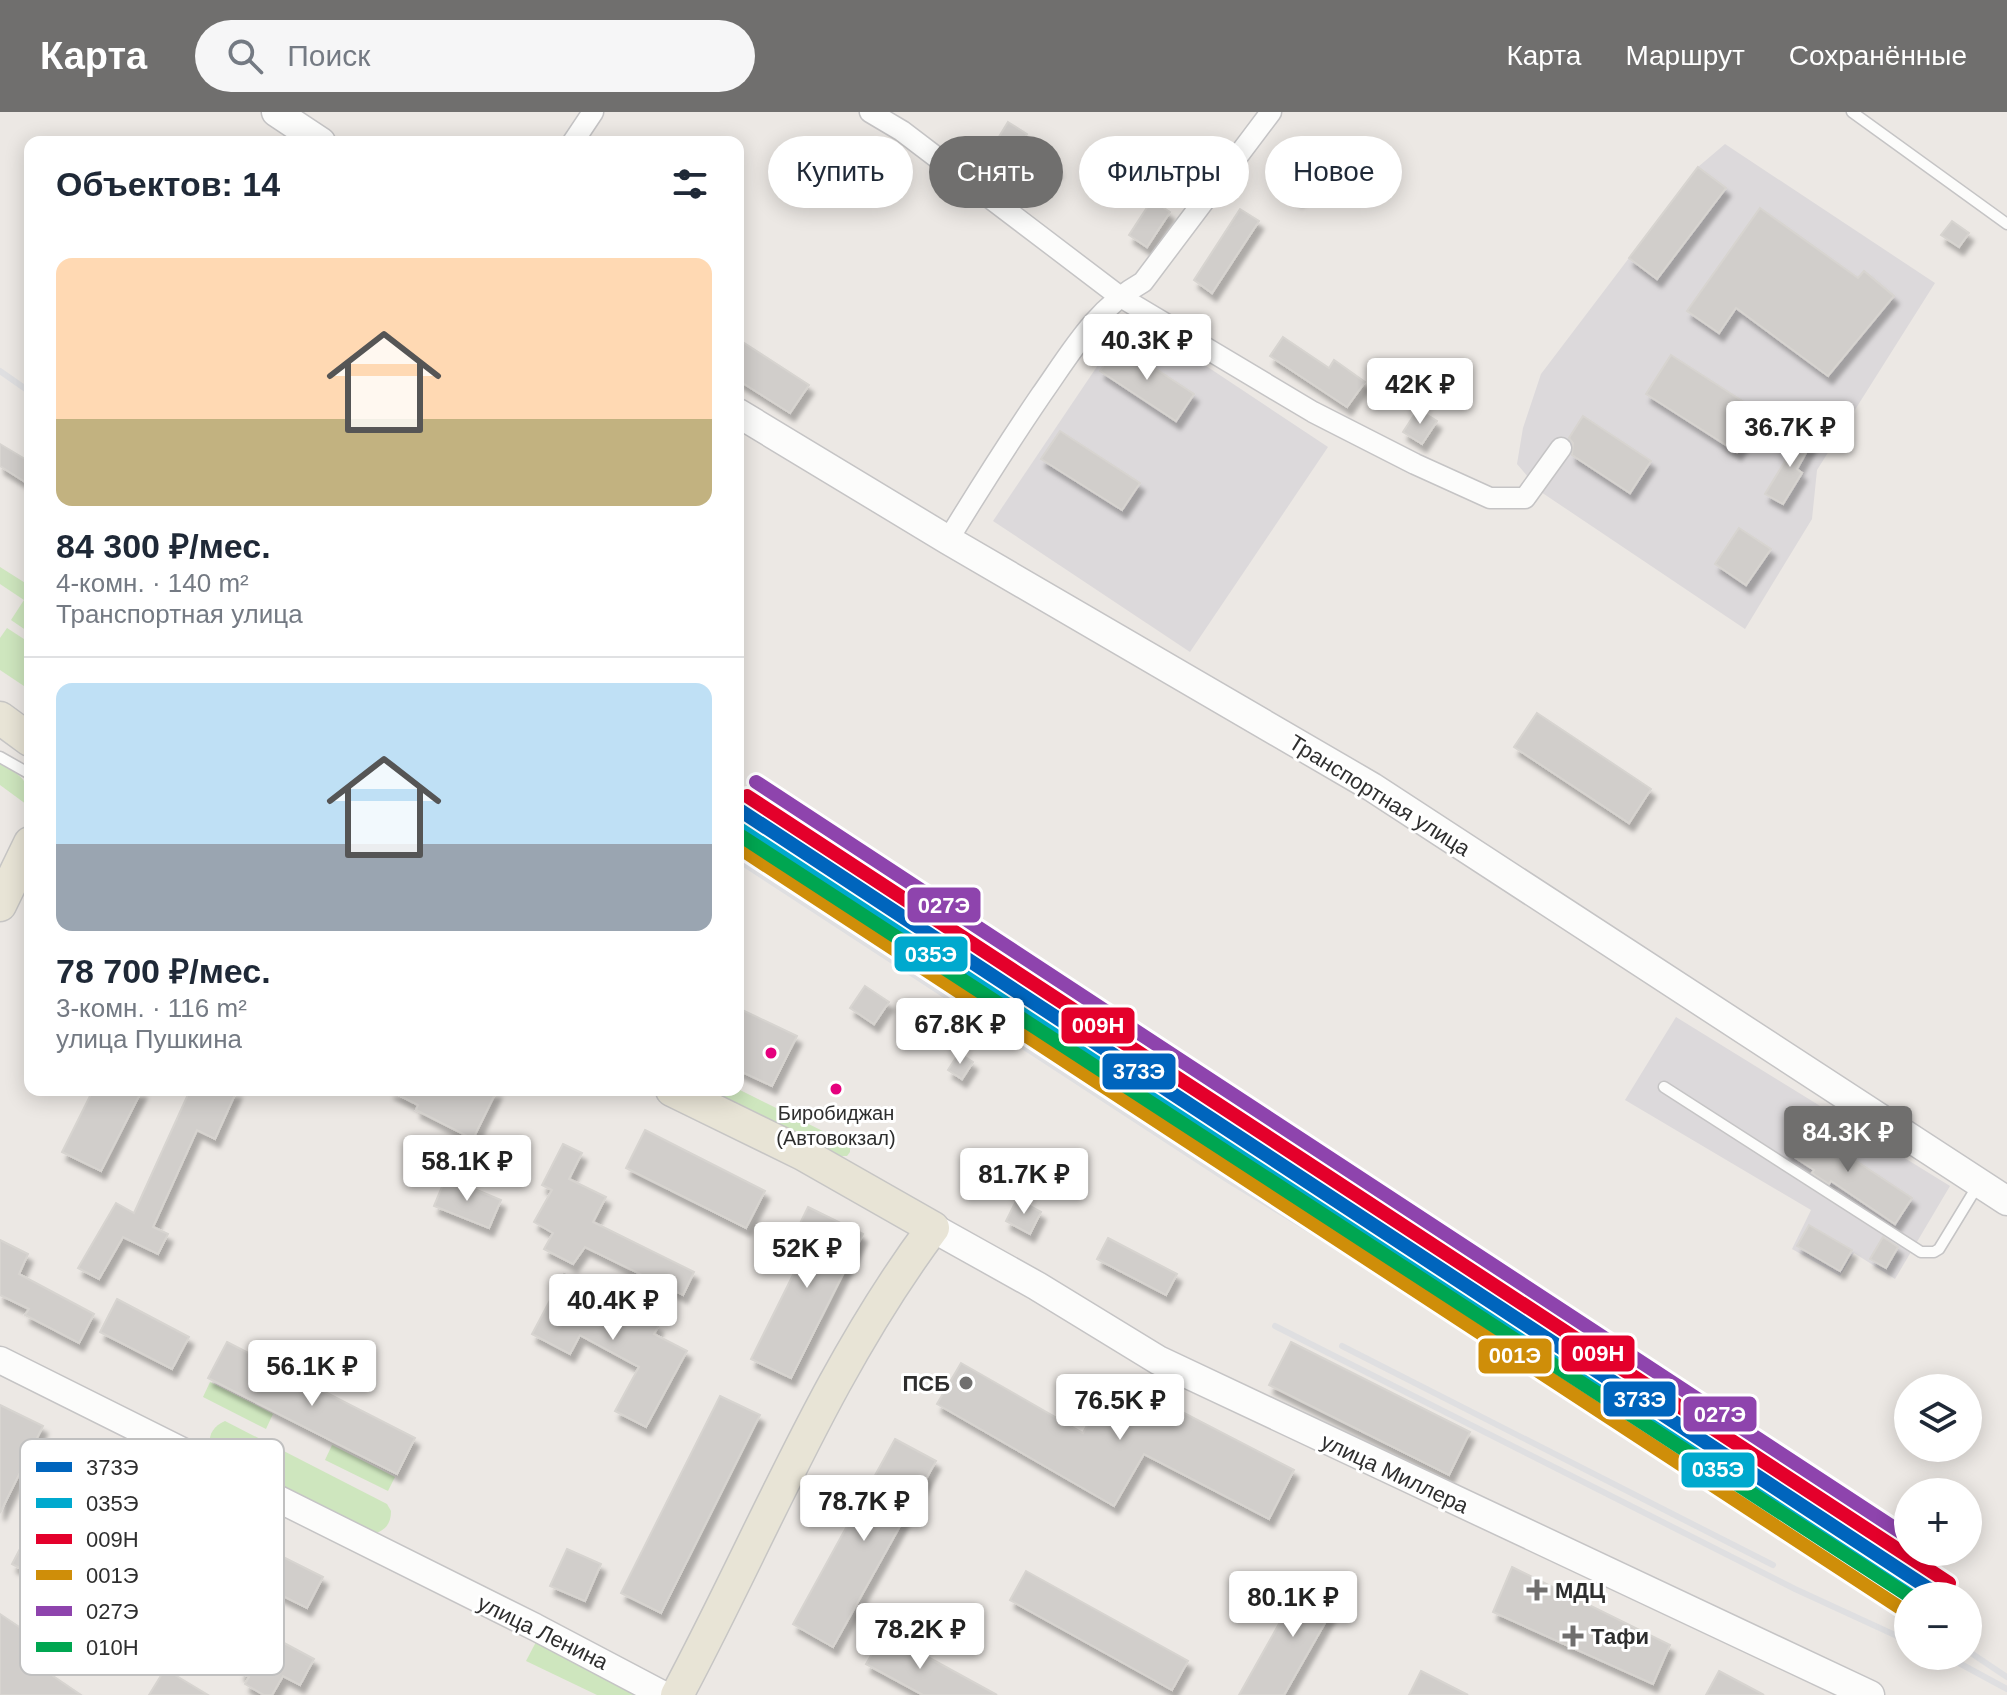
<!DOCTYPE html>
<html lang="ru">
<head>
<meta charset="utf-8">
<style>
  :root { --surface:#fff; --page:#f6f6f7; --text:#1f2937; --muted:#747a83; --line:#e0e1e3; --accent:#706f6e }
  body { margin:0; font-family:Arial,sans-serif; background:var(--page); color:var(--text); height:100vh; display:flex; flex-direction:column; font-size:30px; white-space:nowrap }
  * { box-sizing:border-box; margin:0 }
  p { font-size:26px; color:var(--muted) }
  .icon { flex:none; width:44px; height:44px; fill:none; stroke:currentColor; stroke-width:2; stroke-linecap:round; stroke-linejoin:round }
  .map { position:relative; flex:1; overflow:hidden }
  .side { position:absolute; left:24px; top:24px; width:720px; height:960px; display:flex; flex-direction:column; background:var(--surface); border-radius:16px; box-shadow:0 4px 20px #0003 }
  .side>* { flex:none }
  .banner { position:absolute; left:768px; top:24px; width:760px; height:72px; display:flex; gap:16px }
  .controls { position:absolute; left:1894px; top:1262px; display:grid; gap:16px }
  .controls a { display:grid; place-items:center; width:88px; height:88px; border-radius:50%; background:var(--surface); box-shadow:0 4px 20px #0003; font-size:40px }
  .price { position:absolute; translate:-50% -68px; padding:0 18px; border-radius:8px; background:#fff; color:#222; font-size:26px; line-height:52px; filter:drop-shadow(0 2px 4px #0008) }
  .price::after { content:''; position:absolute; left:50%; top:48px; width:24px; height:18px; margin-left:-12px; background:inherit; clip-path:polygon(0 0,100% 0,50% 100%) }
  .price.on { background:var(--accent); color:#fff }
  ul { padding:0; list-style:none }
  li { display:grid; align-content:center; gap:16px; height:424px; padding:0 32px }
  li+li { border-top:2px solid var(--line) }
  li span { display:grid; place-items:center; height:248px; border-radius:16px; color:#555 }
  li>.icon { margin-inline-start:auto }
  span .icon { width:144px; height:144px; fill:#fffc; stroke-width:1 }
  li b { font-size:34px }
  h2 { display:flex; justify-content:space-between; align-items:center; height:96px; padding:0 32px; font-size:34px }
  .chip { padding:0 28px; border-radius:36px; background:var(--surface); box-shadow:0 4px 20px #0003; font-size:28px; line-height:72px }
  .chip.on { background:var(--accent); color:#fff }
  header { display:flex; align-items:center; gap:48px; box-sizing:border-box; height:112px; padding:0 40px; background:var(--accent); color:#fff }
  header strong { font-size:38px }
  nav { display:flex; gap:44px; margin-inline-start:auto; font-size:28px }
  .search { width:560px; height:72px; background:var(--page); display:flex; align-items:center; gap:20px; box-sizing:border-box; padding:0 28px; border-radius:44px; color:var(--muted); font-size:30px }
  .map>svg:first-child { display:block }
  .industrial { fill:#dcd9db }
  .green { fill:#cee6be }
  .building { fill:#d1cecb; stroke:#d7d4d0; stroke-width:2; filter:url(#shadow) }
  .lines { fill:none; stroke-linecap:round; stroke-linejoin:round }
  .service-casing { stroke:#c5c4c5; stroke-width:13 }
  .minor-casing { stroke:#c5c4c5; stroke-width:23 }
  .tertiary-casing { stroke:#c5c4c5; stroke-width:29 }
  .secondary-casing { stroke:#c5c4c5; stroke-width:31 }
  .primary-casing { stroke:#c6c5c4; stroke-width:35 }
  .service { stroke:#fcfcfb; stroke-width:10 }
  .minor { stroke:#fcfcfb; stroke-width:20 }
  .tertiary { stroke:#fcfcfb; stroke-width:26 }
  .secondary { stroke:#fcfcfb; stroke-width:28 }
  .primary { stroke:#e8e4d6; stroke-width:32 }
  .rail { stroke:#dfdfe1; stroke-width:6 }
  .rail-1-casing { stroke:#fff; stroke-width:20 }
  .rail-2-casing { stroke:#fff; stroke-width:20 }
  .rail-3-casing { stroke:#fff; stroke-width:20 }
  .rail-4-casing { stroke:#fff; stroke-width:20 }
  .rail-5-casing { stroke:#fff; stroke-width:20 }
  .rail-6-casing { stroke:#fff; stroke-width:20 }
  .rail-1 { stroke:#0065bd; stroke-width:14 }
  .rail-2 { stroke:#00a9ce; stroke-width:14 }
  .rail-3 { stroke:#e4002b; stroke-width:14 }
  .rail-4 { stroke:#cf8e09; stroke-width:14 }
  .rail-5 { stroke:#8e44ad; stroke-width:14 }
  .rail-6 { stroke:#00a651; stroke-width:14 }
  .bus-dot { fill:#e5007d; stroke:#fff; stroke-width:3 }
  .poi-dot { fill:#706f6e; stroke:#fff; stroke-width:3 }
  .labels { text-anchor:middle; stroke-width:6; stroke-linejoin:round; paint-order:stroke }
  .bus-label { font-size:20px; fill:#2e2e2e; stroke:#fff }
  .street-label { font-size:22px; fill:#2e2e2e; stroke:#fff }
  .poi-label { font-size:22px; font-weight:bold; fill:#2e2e2e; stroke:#fff; text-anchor:start }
  .key { fill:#fff; stroke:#c0c0c0; stroke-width:2 }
  .key-label { font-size:22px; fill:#2e2e2e }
  .line-badge { stroke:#fff; stroke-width:3 }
  .badge-label { font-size:22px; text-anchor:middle; font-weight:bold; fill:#fff }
</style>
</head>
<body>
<header>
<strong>Карта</strong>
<div class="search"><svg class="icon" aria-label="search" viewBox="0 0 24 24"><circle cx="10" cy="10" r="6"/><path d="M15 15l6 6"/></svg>Поиск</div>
<nav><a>Карта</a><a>Маршрут</a><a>Сохранённые</a></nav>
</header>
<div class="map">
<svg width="2007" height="1583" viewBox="0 0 2007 1583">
  <defs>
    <filter id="shadow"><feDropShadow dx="4.5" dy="8" stdDeviation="2" flood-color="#0004"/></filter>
  </defs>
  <rect width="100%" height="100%" fill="#ece8e4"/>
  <g class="industrial">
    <path d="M1725,32L1935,171L1817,358L1812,407L1745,517L1541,380L1517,352L1523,316L1541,262L1698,55Z"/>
    <path d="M1131,204L1328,335L1190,540L993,409Z"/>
    <path d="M1676,905L1950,1074L1895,1167L1854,1141L1840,1164L1792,1137L1811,1098L1625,988Z"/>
  </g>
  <g class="green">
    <path d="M0,455L30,474V521L11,508L24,488L0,472Z"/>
    <path d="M7,516L30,531V578L0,558V526Z"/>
    <path d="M0,652C22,664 30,668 30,695L0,673Z"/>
    <path d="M738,977L847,1031L850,1034V1040L847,1044H841L709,978Z"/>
    <path d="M210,1270L273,1302L266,1317L203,1285Z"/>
    <path d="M225,1309L387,1392L391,1399C391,1411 386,1418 374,1422L210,1339C208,1325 211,1315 225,1309Z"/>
    <path d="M332,1333L395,1365L388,1379L325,1348Z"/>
    <path d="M536,1530L631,1578L635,1583H597L526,1549Z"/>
  </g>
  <g class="building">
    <path d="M1008,10L1027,22L1022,31L1057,56L1044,74L1022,58L1026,53L994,33Z"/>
    <path d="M1189,33L1206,47L1190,68L1172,55Z"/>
    <path d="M1289,53L1311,68L1298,87L1276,71Z"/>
    <path d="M1698,55L1726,76L1657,167L1629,146Z"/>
    <path d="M1152,88L1170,100L1147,135L1129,123Z"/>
    <path d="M1760,96L1858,166L1864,159L1894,184L1828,264L1736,196L1719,221L1687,199Z"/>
    <path d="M1240,97L1259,109L1212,181L1194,168Z"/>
    <path d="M1952,109L1969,121L1959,135L1941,123Z"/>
    <path d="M1283,225L1329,256L1334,248L1365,270L1347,295L1270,244Z"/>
    <path d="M738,227L809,273L790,301L738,268Z"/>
    <path d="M1118,232L1194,282L1176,309L1100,259Z"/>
    <path d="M1671,243L1761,301L1737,340L1646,282Z"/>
    <path d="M1418,297L1437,309L1422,332L1403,320Z"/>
    <path d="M1583,304L1651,349L1630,381L1572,343L1573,331L1569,326Z"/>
    <path d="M1060,319L1140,371L1122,398L1041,347Z"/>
    <path d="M1802,321L1813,328L1797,357L1802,361L1783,392L1765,382L1790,341L1785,338L1792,325L1798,328Z"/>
    <path d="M0,332L30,350V373L0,354Z"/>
    <path d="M1739,416L1771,437L1746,473L1715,452Z"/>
    <path d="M1537,601L1651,677L1629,711L1514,635Z"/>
    <path d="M865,874L889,890L874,912L850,896Z"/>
    <path d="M738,896L797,924L772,974L738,958Z"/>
    <path d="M959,941L973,950L962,967L948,958Z"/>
    <path d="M93,978H142L101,1059L62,1040Z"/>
    <path d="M190,978H237L215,1027L197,1018L153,1115L168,1122L158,1142L123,1125L99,1167L78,1156L116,1091L134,1101Z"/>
    <path d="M389,978H497L473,1027L416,998L418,993Z"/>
    <path d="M1802,1013L1912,1086L1895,1112L1831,1069L1829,1072L1812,1061L1814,1058L1785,1039Z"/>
    <path d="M645,1018L765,1079L746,1116L626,1056Z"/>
    <path d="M563,1032L582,1041L569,1067L606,1085L593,1110L694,1160L683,1183L585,1135L573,1152L544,1137L553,1121L534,1110L552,1078L542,1073Z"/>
    <path d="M446,1065L501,1088L489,1116L434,1094Z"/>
    <path d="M1017,1087L1041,1100L1030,1122L1006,1109Z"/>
    <path d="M808,1095L863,1122L791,1266L751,1247L802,1145L787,1138Z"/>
    <path d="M1809,1113L1852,1138L1840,1159L1797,1134Z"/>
    <path d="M1883,1125L1898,1135L1886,1156L1870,1147Z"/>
    <path d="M1108,1126L1177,1162L1166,1183L1097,1147Z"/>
    <path d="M0,1128L28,1142L19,1162L94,1202L79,1231L25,1203L29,1197L0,1183Z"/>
    <path d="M564,1162L659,1213L654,1222L687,1239L646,1315L615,1299L639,1255L580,1223L570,1242L532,1222Z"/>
    <path d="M117,1187L189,1225L172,1257L100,1220Z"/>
    <path d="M227,1230L415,1326L397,1362L208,1266Z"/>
    <path d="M1291,1230L1470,1320L1449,1363L1269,1273Z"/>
    <path d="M961,1251L1083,1321L1113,1264L1294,1358L1269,1407L1144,1342L1114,1394L937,1292Z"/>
    <path d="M720,1284L760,1303L661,1501L621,1481Z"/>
    <path d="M0,1293L43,1314L0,1401Z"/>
    <path d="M895,1327L936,1349L833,1535L793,1512Z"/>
    <path d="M54,1372L98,1394L56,1475L12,1452Z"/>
    <path d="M148,1377L323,1465L307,1496L132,1409Z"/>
    <path d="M567,1437L601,1452L585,1489L550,1474Z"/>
    <path d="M1512,1455L1670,1533L1653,1572L1493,1500Z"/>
    <path d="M1026,1459L1188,1549L1172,1578L1010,1488Z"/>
    <path d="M1307,1462L1342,1481L1284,1583H1239Z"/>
    <path d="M0,1502L43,1531L31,1549L81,1583H0Z"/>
    <path d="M884,1521L997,1583H923L866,1552Z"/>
    <path d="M271,1524L314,1547L300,1573L283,1564L272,1583H264L245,1572L249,1565L240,1560L245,1551L240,1548L248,1533L254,1536L259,1527L267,1531Z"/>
    <path d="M165,1557L208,1583H149Z"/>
    <path d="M1421,1559L1468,1583H1409Z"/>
    <path d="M1719,1559L1764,1583H1706Z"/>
  </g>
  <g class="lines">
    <g class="service-casing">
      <g id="service">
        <path d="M1852,0L2007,112"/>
        <path d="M0,645L30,662"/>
        <path d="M1664,975L1921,1140H1934L1939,1137L1978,1073"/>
      </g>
    </g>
    <g class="minor-casing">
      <g id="minor">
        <path d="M870,0L902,19L1119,184L1313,300L1415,352L1490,386H1525L1561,336"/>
        <path d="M573,30L593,0"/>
        <path d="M948,428C978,379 1009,330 1041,283C1072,239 1095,197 1143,170L1271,0"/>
      </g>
    </g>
    <g class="tertiary-casing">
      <path id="tertiary" d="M0,1248L535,1515L664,1583"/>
    </g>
    <g class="secondary-casing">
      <g id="secondary">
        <path d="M276,0L321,30"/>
        <path d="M738,301L948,428L1372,675L2007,1089"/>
        <path d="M933,1116L1037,1174L1158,1248L1870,1583"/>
      </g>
    </g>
    <g class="primary-casing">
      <g id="primary">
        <path d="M0,606L30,628"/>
        <path d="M0,793L30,731"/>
        <path d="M672,978L803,1042L933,1116C826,1259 761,1426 677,1583"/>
      </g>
    </g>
    <use href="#service" class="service"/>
    <use href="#minor" class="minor"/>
    <use href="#tertiary" class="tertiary"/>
    <use href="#secondary" class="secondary"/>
    <use href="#primary" class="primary"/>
    <g class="rail">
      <path d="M0,259L30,280"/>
      <path d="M738,748L1228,1068L1414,1182L1908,1500"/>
      <path d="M1275,1214L1795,1477L1908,1529"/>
      <path d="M1342,1234L1773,1453"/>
      <path d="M1968,1539L2007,1565"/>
      <path d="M1946,1544L2007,1577"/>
    </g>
    <g class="rail-1-casing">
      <path id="rail-1" d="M738,697L1940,1484"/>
    </g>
    <g class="rail-2-casing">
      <path id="rail-2" d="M738,716L1911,1484"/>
    </g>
    <g class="rail-3-casing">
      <path id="rail-3" d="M747,684L1949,1471"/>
    </g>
    <g class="rail-4-casing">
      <path id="rail-4" d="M738,735L1908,1501"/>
    </g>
    <g class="rail-5-casing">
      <path id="rail-5" d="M756,670L1908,1425"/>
    </g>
    <g class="rail-6-casing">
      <path id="rail-6" d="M738,722L1909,1484"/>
    </g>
    <use href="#rail-1" class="rail-1"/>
    <use href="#rail-2" class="rail-2"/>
    <use href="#rail-3" class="rail-3"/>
    <use href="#rail-4" class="rail-4"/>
    <use href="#rail-5" class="rail-5"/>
    <use href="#rail-6" class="rail-6"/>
  </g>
  <g class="bus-dot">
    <circle cx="771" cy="941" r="7"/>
    <circle cx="836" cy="977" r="7"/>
  </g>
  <g class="poi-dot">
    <circle cx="966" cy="1271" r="8"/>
    <path d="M1533 1466h8v8h8v8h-8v8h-8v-8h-8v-8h8z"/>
    <path d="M1569 1512h8v8h8v8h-8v8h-8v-8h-8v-8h8z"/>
  </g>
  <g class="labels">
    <g class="bus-label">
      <text x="836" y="1008">Биробиджан<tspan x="836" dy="25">(Автовокзал)</tspan></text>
    </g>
    <g class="street-label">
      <text transform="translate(1380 683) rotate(32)" y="8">Транспортная улица</text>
      <text transform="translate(1395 1361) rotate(25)" y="8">улица Миллера</text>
      <text transform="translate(543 1520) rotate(26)" y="8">улица Ленина</text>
    </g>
    <g class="poi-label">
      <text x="950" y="1279" text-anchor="end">ПСБ</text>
      <text x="1555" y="1486">МДЦ</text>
      <text x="1591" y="1532">Тафи</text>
    </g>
  </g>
  <rect x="20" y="1327" width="264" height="236" rx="12" class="key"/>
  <rect x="36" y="1350" width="36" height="10" fill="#0065bd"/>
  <rect x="36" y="1386" width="36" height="10" fill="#00a9ce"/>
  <rect x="36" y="1422" width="36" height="10" fill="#e4002b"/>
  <rect x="36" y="1458" width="36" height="10" fill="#cf8e09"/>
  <rect x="36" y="1494" width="36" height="10" fill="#8e44ad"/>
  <rect x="36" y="1530" width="36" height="10" fill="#00a651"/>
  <g class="key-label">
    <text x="86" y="1363">373Э</text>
    <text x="86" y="1399">035Э</text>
    <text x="86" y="1435">009Н</text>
    <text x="86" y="1471">001Э</text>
    <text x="86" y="1507">027Э</text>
    <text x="86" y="1543">010Н</text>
  </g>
  <g class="line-badge">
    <rect x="906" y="774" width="76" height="38" rx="8" fill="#8e44ad"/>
    <rect x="893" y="823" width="76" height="38" rx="8" fill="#00a9ce"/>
    <rect x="1060" y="894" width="76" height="39" rx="8" fill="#e4002b"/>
    <rect x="1101" y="940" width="76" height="39" rx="8" fill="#0065bd"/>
    <rect x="1560" y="1222" width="76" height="39" rx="8" fill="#e4002b"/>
    <rect x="1477" y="1225" width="76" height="38" rx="8" fill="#cf8e09"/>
    <rect x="1602" y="1268" width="75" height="38" rx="8" fill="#0065bd"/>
    <rect x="1682" y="1283" width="76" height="38" rx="8" fill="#8e44ad"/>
    <rect x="1680" y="1339" width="76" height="38" rx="8" fill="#00a9ce"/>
  </g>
  <g class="badge-label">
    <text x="944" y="801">027Э</text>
    <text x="931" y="850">035Э</text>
    <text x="1098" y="921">009Н</text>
    <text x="1139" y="967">373Э</text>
    <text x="1598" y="1249">009Н</text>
    <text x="1515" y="1251">001Э</text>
    <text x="1640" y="1295">373Э</text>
    <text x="1720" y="1310">027Э</text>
    <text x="1718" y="1365">035Э</text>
  </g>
</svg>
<div class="controls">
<a><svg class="icon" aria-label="layers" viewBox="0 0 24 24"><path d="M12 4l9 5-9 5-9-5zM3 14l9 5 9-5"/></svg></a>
<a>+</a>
<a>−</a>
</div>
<b class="price" style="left:1147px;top:270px">40.3K ₽</b>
<b class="price" style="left:1420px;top:314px">42K ₽</b>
<b class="price" style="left:1790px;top:357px">36.7K ₽</b>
<b class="price" style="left:960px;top:954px">67.8K ₽</b>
<b class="price on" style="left:1848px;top:1062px">84.3K ₽</b>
<b class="price" style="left:467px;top:1091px">58.1K ₽</b>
<b class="price" style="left:1024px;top:1104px">81.7K ₽</b>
<b class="price" style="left:807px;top:1178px">52K ₽</b>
<b class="price" style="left:613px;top:1230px">40.4K ₽</b>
<b class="price" style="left:312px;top:1296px">56.1K ₽</b>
<b class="price" style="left:1120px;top:1330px">76.5K ₽</b>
<b class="price" style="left:864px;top:1431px">78.7K ₽</b>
<b class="price" style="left:1293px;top:1527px">80.1K ₽</b>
<b class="price" style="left:920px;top:1559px">78.2K ₽</b>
<div class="banner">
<a class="chip">Купить</a>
<a class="chip on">Снять</a>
<a class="chip">Фильтры</a>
<a class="chip">Новое</a>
</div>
<section class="side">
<h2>Объектов: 14<svg class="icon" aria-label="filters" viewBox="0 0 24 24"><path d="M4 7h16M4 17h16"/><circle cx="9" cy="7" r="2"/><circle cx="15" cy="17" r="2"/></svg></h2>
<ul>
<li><span style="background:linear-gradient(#ffd9b3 65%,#c2b280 0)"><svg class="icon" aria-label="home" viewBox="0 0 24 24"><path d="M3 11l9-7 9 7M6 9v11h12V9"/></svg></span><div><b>84 300 ₽/мес.</b><p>4-комн. · 140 m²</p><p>Транспортная улица</p></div></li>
<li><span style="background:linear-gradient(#bfe0f5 65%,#9aa5b1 0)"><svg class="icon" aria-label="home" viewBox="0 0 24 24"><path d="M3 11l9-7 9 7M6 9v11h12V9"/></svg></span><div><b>78 700 ₽/мес.</b><p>3-комн. · 116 m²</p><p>улица Пушкина</p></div></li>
</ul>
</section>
</div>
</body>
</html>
